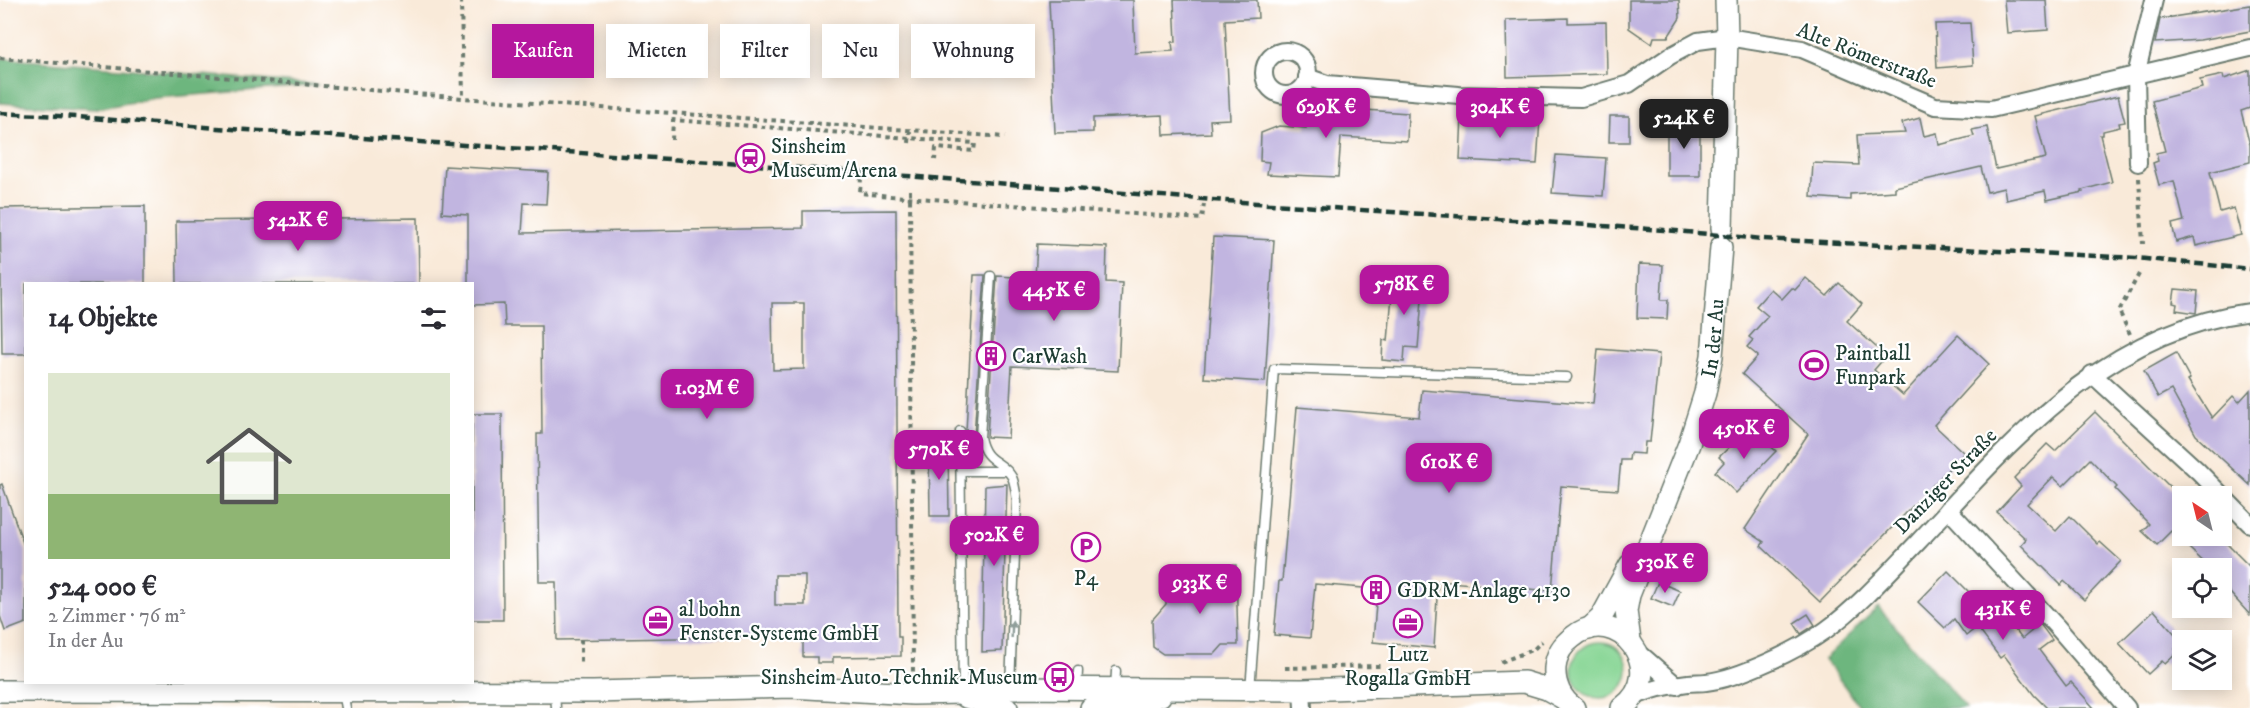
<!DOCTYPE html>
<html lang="de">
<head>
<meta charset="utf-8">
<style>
  :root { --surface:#fff; --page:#f2f2f3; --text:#2b2b33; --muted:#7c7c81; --line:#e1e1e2; --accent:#b5179e }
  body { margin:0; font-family:"IM FELL DW Pica",serif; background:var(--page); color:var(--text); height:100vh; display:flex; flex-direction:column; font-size:22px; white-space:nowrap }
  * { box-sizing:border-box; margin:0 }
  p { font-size:20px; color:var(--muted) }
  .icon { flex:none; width:33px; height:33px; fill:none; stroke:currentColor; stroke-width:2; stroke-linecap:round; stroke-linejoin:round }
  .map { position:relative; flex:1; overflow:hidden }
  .details { position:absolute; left:24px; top:282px; width:450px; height:402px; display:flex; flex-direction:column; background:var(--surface); border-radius:0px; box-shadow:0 3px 15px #0003 }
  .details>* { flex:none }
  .guide { position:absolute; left:492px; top:24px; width:570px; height:54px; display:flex; gap:12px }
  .needle { width:39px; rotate:325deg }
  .tools { position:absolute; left:2172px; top:486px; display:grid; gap:12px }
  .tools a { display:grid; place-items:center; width:60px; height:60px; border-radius:0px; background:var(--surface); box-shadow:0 3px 15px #0003; font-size:30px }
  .price { position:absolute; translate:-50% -51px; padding:0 14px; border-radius:12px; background:var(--accent); color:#fff; font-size:20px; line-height:39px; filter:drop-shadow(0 2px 3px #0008) }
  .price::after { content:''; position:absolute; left:50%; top:36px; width:18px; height:14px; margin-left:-9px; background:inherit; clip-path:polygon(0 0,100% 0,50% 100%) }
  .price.current { background:#222; color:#fff }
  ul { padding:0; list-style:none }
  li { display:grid; align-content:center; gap:12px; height:318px; padding:0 24px }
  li+li { border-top:2px solid var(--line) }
  li span { display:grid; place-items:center; height:186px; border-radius:0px; color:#555 }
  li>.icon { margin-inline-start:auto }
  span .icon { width:108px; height:108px; fill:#fffc; stroke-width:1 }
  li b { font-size:26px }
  h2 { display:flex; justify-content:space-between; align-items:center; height:72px; padding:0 24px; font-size:26px }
  .tag { padding:0 21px; border-radius:0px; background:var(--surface); box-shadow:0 3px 15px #0003; font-size:21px; line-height:54px }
  .tag.current { background:var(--accent); color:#fff }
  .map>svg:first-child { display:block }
  .green { fill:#87d594; stroke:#538964; stroke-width:1.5 }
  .forest { fill:#6db67e; stroke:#467a59; stroke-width:1.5 }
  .building { fill:#c1b5e0; fill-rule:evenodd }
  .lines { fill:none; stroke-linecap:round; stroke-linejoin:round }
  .service-casing { stroke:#6b7a6e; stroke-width:11 }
  .minor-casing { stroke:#6b7a6e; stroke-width:20 }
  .tertiary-casing { stroke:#6b7a6e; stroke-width:24 }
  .path { stroke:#6b7a6e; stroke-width:4; stroke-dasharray:4.5 4.5; stroke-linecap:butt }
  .service { stroke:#fff; stroke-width:8 }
  .minor { stroke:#fff; stroke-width:16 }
  .tertiary { stroke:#fff; stroke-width:21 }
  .rail { stroke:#1f3d34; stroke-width:4.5; stroke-dasharray:9 4.5; stroke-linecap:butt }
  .oneway { fill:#8f9e9a }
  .labels { text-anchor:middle; stroke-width:4.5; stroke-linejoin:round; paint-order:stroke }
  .street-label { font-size:21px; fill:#1f3d34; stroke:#fff }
  .poi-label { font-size:21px; fill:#1f3d34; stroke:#fff; text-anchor:start }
</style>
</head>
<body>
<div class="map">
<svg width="2250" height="708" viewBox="0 0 2250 708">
  <rect width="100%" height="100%" fill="#fff"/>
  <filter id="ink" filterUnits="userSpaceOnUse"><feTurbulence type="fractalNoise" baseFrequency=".0167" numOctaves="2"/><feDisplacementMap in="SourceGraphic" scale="12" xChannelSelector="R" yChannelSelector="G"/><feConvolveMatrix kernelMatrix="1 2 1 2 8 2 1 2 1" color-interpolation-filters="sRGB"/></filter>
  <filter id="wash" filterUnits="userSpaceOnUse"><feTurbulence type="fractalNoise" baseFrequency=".008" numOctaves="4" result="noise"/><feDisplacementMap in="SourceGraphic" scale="24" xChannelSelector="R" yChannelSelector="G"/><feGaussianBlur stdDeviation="1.35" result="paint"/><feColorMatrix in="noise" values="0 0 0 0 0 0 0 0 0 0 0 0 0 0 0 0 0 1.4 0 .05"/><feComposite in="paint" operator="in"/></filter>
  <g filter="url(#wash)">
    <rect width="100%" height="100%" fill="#f9ead9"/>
    <circle class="green" cx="1600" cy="670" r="28"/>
    <g class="forest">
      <path d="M0,58L319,85L155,98L95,109L0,103Z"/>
      <path d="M1878,607L1966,708H1861L1824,659Z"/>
    </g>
    <g id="blocks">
      <g class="building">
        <path d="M1049,0H1133L1135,53L1173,51L1172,42H1176L1174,0H1257L1258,18L1225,20L1230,119L1210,120L1211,133L1164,135L1163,115L1093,118V132L1055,133Z"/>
        <path d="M1629,0H1679L1680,18L1668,37H1654L1652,44L1629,28Z"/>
        <path d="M2004,0H2046L2048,30L2007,33Z"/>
        <path d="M2250,5V31L2200,40L2155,43L2160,19Z"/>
        <path d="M1568,18V23L1606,22L1607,74L1507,77L1506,20Z"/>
        <path d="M1970,23L1973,65L1937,68L1935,24Z"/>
        <path d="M2250,70V108L2241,111L2250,145V162L2210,172L2220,212L2234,208L2241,235L2196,246L2194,237L2176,242L2172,224L2184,221L2174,181L2159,185L2153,163L2158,161L2156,153L2165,151L2152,101L2202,88L2200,80L2223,75L2224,79Z"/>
        <path d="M2118,96L2125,122L2119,123L2120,127L2103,131V135H2100L2112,182L2082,190L2083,192L2047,200L2045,191L2006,200L2004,188L1987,192L1981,167L1895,187V191L1850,194V200L1811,197L1813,163L1859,165L1857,135L1905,133L1902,123L1920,118L1924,136L1937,133L1939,145L1974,136L1972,130L1987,127L1996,169L2046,158L2035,116Z"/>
        <path d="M1307,106L1408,113L1407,141L1341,137L1338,177L1267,174L1269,162L1260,161L1261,133L1279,126L1306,128Z"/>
        <path d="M1462,115L1540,119L1537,164L1460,160Z"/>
        <path d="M1610,116H1629V142H1609Z"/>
        <rect x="1667" y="123" width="33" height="53"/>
        <path d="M1556,155L1606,158L1603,196L1552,193Z"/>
        <path d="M445,166L548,172L546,204L524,203L522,233L803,228V211L896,210L898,637H901V656L833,657V663H817V657H803V636L557,640L556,582H539L537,434H542L541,326H505L504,304L472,305V284H468V215L442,213ZM772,303H804V369L773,370ZM775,575H805V605H775Z"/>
        <path d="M145,206V284H26V354H2L0,208Z"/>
        <path d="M418,218L419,284H177L176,221Z"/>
        <path d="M1213,237L1274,240L1265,382L1204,378Z"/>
        <path d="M1037,244L1107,247L1106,282L1122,283L1118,371L1012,366L1008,438L987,437L997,276L1035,278Z"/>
        <path d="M1639,264L1663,265L1661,300H1668L1667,319L1637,318Z"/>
        <path d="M1394,273L1424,275L1418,348L1405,347L1404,362L1382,360L1383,340L1388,341Z"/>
        <path d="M974,275H985L974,436H966V432Z"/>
        <path d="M1806,278L1827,296L1839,283L1862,304L1847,321L1886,356L1874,370L1903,395L1958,335L1989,364L1934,425L1964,453L1820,602L1761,546L1764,542L1745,529L1808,434L1742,374L1758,356L1747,347L1753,340L1749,337L1768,316L1756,306L1771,289L1782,299L1792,288L1795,290Z"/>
        <path d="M2175,289L2198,291L2196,313L2176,310L2177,304L2173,303Z"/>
        <path d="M1598,349L1659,354L1650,442H1645L1644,454L1630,453L1629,460H1621L1618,490L1561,486L1552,591L1438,581L1434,648L1373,642L1377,591H1375V589L1315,584L1310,638L1274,635L1279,581H1282L1297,407L1419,417L1422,390L1593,404Z"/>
        <path d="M2176,353L2190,379L2188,380L2212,418L2233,396L2239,402L2250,390V485L2196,435L2171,390L2158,397L2144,371Z"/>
        <path d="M2095,412L2182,499V536H2219L2250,567V615L2222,584V568H2210L2171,531L2157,545L2142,531L2149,524L2115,489L2117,487L2090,459L2063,486L2053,477L2027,504L2056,531L2070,516L2098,544L2100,542L2121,561L2084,600L2064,581L2061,585L2021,545L2026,539L1997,512L2021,486L2014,478L2047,444L2055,451Z"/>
        <path d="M472,414H502L503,620H472Z"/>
        <path d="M1753,430L1776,451L1736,493L1715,472L1724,462L1719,457L1744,433L1747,437Z"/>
        <path d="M929,446H948L949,516H930Z"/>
        <path d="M2,484L26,551V623L5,631L0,616V485Z"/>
        <path d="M1007,484L1002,651L982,652L985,486Z"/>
        <path d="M1236,565L1238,645H1223L1215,654H1163L1153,647L1152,620L1166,604V599H1192V567Z"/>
        <path d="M1948,571L1976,599L1982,593L1995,604L2022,639L2040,624L2052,640L2039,650L2066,686L2071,682L2094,708H2047L2034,695L2004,655L2000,658L1977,627L1966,636L1954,619L1945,628L1918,602Z"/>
        <path d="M1658,582L1680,591L1673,607L1651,598Z"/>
        <path d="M2154,610L2182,642L2175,649L2178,652L2165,664L2162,661L2148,674L2119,643Z"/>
        <path d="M1808,614L1815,625L1801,634L1794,623Z"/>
      </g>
    </g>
  </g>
  <g filter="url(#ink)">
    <use href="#blocks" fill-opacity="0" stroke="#6b7a6e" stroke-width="1.5"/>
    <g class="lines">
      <g class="service-casing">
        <g id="service">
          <path d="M991,276L980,437C985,464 1001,459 1012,477C1015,484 1016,493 1017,501L1010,687"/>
          <path d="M960,431L963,693"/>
          <path d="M961,471H1007"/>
          <path d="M1077,688L1078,671"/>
          <path d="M1115,688L1116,671"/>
          <path d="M1250,690L1274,369L1567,377"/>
          <path d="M343,692L346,708"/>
          <path d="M555,693L556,708"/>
        </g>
      </g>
      <g class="minor-casing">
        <g id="minor">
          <circle cx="1286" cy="73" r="22"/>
          <path d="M1307,77L1327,84L1459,95L1581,98L1629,84L1670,56L1698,41L1727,37L1802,49L1935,106L1991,109L2250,48"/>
          <path d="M2138,163L2136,75L2154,0"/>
          <path d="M2092,374L2198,471L2250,524"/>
          <path d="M1948,509L2058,628L2127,708"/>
          <path d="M1638,652L1677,686"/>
          <path d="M1302,690L1303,708"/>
          <path d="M1635,696C1652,689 1670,685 1688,683C1694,682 1700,683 1706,682C1738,679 1800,649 1826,630C1860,605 1889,572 1918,542C2013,441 2104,331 2250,312"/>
        </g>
      </g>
      <g class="tertiary-casing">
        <g id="tertiary">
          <path d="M1722,228L1727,37L1726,0"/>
          <path d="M1589,629L1601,618L1630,565"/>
          <path id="s1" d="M1630,641L1626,611L1629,595L1689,444L1705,393L1712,356L1721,247"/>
          <path d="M0,691L593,692L790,687L913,694L963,693L1010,688L1302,690L1524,682L1547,689L1563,698"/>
          <path d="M966,697L1007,708"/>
          <path d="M1091,708H1117L1160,696"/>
          <path d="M1574,708C1561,699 1554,684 1555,668C1556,655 1563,644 1573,637C1616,601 1672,671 1622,708"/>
        </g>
      </g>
      <g class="path">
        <path d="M461,0L463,98"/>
        <path d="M0,58L463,98L1005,137"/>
        <path d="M672,140L673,120L975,143L974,151L936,148L935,160"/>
        <path d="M909,143L910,131"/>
        <path d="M861,178L860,193L891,196L1202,219L1204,204"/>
        <path d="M2139,178L2143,244"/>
        <path d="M910,190L913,675"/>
        <path d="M2130,334L2119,311L2139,274"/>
        <path d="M581,639V663"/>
        <path d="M1501,662L1534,649L1542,641"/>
        <path d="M1285,668L1380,666"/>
      </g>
      <use href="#service" class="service"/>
      <use href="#minor" class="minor"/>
      <use href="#tertiary" class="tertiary"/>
      <path class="rail" d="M0,113L77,117L217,128L843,171L1226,201L1664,230L1763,239L2136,258L2250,269"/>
    </g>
    <defs><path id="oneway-solid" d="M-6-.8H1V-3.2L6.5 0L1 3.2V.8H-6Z" transform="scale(1.5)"/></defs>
    <use class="oneway" href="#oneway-solid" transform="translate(1012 629) rotate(-88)"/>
  </g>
  <defs>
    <g id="station-ring" transform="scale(1.5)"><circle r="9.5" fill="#fff" stroke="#b5179e" stroke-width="1.5"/><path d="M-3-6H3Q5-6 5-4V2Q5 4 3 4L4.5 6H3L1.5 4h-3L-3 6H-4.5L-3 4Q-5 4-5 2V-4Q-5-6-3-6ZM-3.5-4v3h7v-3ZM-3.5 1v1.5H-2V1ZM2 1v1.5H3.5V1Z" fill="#b5179e"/></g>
    <g id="building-ring" transform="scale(1.5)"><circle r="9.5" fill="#fff" stroke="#b5179e" stroke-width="1.5"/><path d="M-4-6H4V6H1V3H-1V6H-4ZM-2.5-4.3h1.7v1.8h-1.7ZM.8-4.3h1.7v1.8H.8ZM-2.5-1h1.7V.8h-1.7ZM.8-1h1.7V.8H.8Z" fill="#b5179e"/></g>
    <g id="stadium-ring" transform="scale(1.5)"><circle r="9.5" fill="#fff" stroke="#b5179e" stroke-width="1.5"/><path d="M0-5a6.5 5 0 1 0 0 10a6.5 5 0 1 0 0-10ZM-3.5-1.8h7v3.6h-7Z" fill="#b5179e"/></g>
    <g id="parking-ring" transform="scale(1.5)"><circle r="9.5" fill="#fff" stroke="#b5179e" stroke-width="1.5"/><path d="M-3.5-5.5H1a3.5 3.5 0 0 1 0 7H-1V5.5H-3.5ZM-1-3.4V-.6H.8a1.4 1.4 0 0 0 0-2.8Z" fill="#b5179e"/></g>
    <g id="office-ring" transform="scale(1.5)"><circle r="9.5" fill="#fff" stroke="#b5179e" stroke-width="1.5"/><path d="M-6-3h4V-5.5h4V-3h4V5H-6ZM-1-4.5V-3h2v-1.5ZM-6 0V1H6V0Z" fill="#b5179e"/></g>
    <g id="bus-ring" transform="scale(1.5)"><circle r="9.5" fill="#fff" stroke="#b5179e" stroke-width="1.5"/><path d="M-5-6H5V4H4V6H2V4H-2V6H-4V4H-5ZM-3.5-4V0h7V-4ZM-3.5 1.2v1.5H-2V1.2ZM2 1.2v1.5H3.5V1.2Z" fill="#b5179e"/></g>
  </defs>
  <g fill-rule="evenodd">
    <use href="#station-ring" x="750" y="158"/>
    <use href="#building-ring" x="991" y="356"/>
    <use href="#stadium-ring" x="1814" y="365"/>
    <use href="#parking-ring" x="1086" y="547"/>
    <use href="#building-ring" x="1376" y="590"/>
    <use href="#office-ring" x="658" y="621"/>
    <use href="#office-ring" x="1408" y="623"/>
    <use href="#bus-ring" x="1059" y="677"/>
  </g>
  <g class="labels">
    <g class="street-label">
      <text transform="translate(1867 55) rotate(21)" y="7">Alte Römerstraße</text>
      <text dy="7" stroke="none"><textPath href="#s1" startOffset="318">In der Au</textPath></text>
      <text transform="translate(1945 481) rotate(-46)" y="7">Danziger Straße</text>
    </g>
    <g class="poi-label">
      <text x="771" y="153">Sinsheim<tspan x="771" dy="24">Museum/Arena</tspan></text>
      <text x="1835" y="360">Paintball<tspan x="1835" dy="24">Funpark</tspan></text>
      <text x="1012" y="363">CarWash</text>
      <text x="1086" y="585" text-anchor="middle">P4</text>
      <text x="1397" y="597">GDRM-Anlage 4130</text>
      <text x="679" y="616">al bohn<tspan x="679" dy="24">Fenster-Systeme GmbH</tspan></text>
      <text x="1408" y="661" text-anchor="middle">Lutz<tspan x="1408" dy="24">Rogalla GmbH</tspan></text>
      <text x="1038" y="684" text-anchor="end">Sinsheim Auto-Technik-Museum</text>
    </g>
  </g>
</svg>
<div class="tools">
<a><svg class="needle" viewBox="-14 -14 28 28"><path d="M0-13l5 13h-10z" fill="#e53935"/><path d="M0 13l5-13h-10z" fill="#7c7c81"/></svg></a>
<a><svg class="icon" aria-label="locate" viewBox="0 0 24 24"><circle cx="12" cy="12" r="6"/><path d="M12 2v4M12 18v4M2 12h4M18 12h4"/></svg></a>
<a><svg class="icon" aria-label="layers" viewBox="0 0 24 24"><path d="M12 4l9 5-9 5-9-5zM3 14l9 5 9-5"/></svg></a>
</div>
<b class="price" style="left:1326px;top:139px">629K €</b>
<b class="price" style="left:1500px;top:139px">304K €</b>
<b class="price current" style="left:1684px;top:150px">524K €</b>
<b class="price" style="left:298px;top:252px">542K €</b>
<b class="price" style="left:1404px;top:316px">578K €</b>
<b class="price" style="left:1054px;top:322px">445K €</b>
<b class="price" style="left:707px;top:420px">1.03M €</b>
<b class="price" style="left:1744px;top:460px">450K €</b>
<b class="price" style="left:939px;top:481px">570K €</b>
<b class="price" style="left:1449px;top:494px">610K €</b>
<b class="price" style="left:994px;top:567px">502K €</b>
<b class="price" style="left:1665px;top:594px">530K €</b>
<b class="price" style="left:1200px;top:615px">933K €</b>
<b class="price" style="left:2003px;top:641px">431K €</b>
<div class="guide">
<a class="tag current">Kaufen</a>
<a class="tag">Mieten</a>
<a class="tag">Filter</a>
<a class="tag">Neu</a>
<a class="tag">Wohnung</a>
</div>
<section class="details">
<h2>14 Objekte<svg class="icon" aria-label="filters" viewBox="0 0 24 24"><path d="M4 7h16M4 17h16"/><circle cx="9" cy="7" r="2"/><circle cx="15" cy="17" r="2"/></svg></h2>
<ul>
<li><span style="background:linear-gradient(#dfe7d0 65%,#8fb573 0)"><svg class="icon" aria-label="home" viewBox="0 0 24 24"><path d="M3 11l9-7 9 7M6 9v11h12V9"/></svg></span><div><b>524 000 €</b><p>2 Zimmer · 76 m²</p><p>In der Au</p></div></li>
</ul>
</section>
</div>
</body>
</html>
